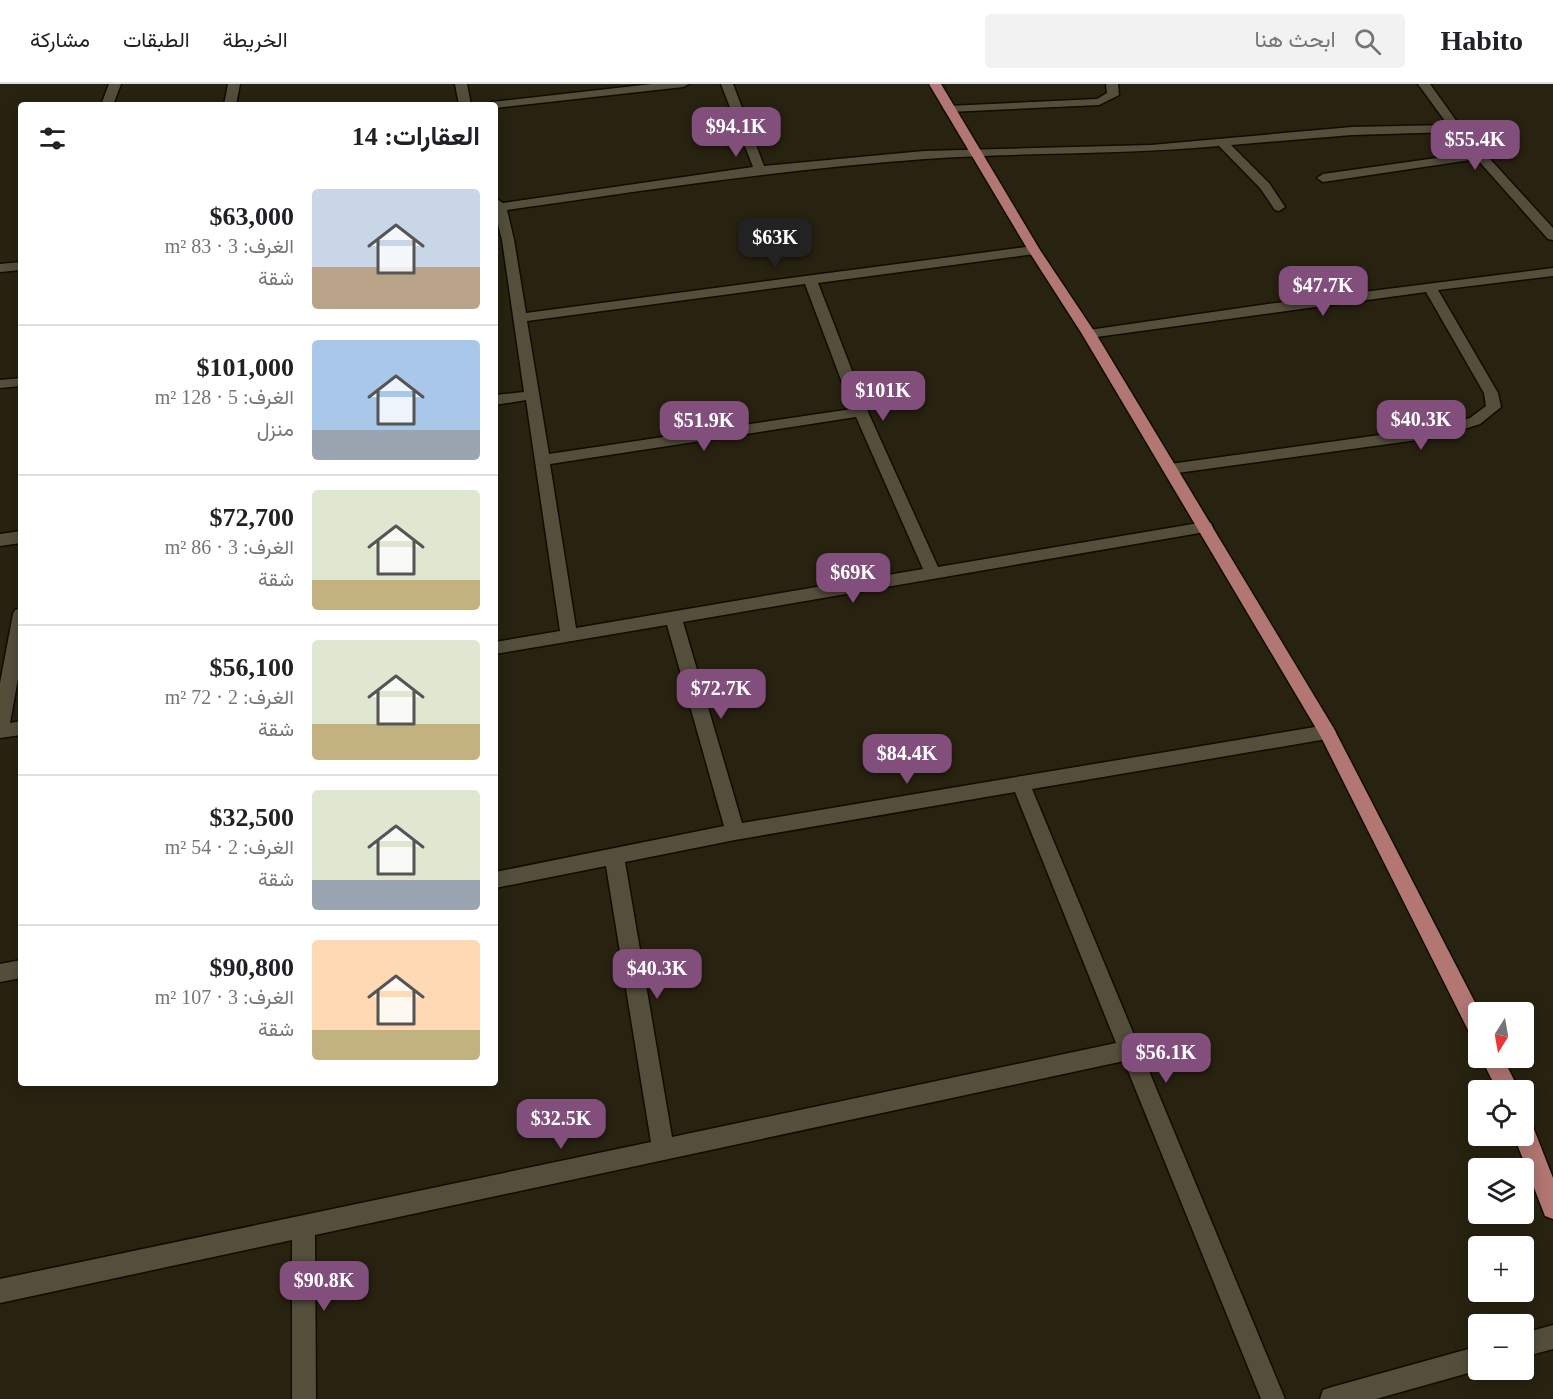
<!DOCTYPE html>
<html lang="ar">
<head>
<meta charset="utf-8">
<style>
  :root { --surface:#fff; --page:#f2f2f2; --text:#202124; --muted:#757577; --line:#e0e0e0; --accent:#824f7c }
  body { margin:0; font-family:"Times New Roman",Vazirmatn,serif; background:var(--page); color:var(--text); direction:rtl; height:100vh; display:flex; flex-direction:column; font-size:22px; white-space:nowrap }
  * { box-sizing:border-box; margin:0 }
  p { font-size:20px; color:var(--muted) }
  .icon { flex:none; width:33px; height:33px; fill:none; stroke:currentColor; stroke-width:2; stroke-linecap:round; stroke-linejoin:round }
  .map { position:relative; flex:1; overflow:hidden; direction:ltr }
  .panel { position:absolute; left:18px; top:18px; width:480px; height:984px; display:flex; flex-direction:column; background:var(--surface); border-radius:6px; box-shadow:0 3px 15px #0003; direction:rtl }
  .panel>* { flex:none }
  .needle { width:39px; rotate:191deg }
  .tools { position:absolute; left:1468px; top:918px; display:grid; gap:12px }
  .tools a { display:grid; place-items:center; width:66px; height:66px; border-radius:6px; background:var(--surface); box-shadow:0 3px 15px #0003; font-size:30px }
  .price { position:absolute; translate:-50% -51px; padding:0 14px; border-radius:12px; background:var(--accent); color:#fff; font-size:20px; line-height:39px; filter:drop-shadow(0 2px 3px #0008) }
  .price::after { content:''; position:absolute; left:50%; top:36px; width:18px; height:14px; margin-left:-9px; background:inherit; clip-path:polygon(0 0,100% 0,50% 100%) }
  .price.selected { background:#222; color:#fff }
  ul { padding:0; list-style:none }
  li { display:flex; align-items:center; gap:18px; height:150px; padding:0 18px }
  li+li { border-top:2px solid var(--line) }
  li span { display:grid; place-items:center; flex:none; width:168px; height:120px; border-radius:6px; color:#555 }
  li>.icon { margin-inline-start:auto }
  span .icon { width:72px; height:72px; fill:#fffc; stroke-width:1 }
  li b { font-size:26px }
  h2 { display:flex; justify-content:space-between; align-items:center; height:72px; padding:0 18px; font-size:26px }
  header { display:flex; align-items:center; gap:36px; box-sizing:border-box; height:84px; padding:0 30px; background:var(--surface); border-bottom:2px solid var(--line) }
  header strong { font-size:28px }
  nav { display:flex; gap:33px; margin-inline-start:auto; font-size:21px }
  .search { width:420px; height:54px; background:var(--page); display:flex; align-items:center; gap:15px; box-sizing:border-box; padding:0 21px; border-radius:6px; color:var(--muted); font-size:22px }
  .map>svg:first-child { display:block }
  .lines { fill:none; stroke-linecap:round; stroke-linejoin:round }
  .minor-casing { stroke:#110c00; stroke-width:3 }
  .major-casing { stroke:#110c00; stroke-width:3 }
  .minor { fill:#544f3b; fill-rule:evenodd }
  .major { fill:#b27772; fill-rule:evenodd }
</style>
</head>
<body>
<header>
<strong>Habito</strong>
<div class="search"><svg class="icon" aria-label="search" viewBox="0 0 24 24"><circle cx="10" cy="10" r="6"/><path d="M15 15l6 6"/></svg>ابحث هنا</div>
<nav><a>الخريطة</a><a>الطبقات</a><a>مشاركة</a></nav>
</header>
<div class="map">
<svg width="1553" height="1315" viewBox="0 0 1553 1315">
  <rect width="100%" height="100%" fill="#282210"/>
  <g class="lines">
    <g class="minor-casing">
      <g id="minor">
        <path d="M109,0H121L113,21H101Z"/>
        <path d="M228,0H240L236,21H224Z"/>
        <path d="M455,0H467L471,21H459Z"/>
        <path d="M652,0H689L683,3L495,24V21H486L492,18Z"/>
        <path d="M721,0H733L764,82L924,67L1151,61L1352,43L1448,41L1418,0H1430L1460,42L1553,144V156L1548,155L1477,75L1323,98L1317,94L1323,90L1472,69L1453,48L1352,51L1231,61L1269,99L1285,123L1279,127L1275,126L1260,104L1219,62C1121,71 1023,68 925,75C785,85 646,106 507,126L514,156L526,229L1034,162L1040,166L1034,170L818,199L868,328L938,483L1205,438L1211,439L1213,443L1211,447L683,538L742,739L1327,641L1333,643L1336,648L1333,653L1327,655L1032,705L1285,1315H1261L1124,977L315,1151L316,1315H292V1156L0,1219V1195L651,1058L606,782L495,804V788L724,742L667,541L495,570V558L560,547L526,316L495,321V311L524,308L502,156L495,128V114L503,119L753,83ZM805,200L852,325L549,370L527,237ZM856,333L923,485L576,544L550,380ZM1015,708L1116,959L672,1053L625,778L735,756Z"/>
        <path d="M1106,0H1118L1119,11L1099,21L949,28L943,25L949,22L1097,15L1107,9Z"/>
        <path d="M21,178V186L0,188V180Z"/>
        <path d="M1553,184V192L1438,206L1498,309L1501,323L1480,340L1439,353L1170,390L1162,385L1170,380L1438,343L1470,334L1486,322L1484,309L1426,208L1089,254L1082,250L1089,246L1268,220Z"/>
        <path d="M21,294V302L0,304V296Z"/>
        <path d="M21,447V459L0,462V450Z"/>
        <path d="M21,524V578L10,639L21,637V651L0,654V599L13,530L15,526Z"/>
        <path d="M21,876V894L0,898V880Z"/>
        <path d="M1553,1241V1265L1524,1273V1249Z"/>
        <path d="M1479,1262V1286L1376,1315H1320L1323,1306L1332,1303Z"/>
      </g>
    </g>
    <g class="major-casing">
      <g id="major">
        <path d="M929,0H941L1040,166L1096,250L1333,643L1480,928L1479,957L1472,954L1320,651L1082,250L1028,166Z"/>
        <path d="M1481,974H1503L1519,1006H1497Z"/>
        <path d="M1524,1037L1532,1040L1553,1094V1135L1545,1132L1514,1052H1524Z"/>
      </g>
    </g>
    <use href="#minor" class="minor"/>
    <use href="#major" class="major"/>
  </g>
</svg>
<div class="tools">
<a><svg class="needle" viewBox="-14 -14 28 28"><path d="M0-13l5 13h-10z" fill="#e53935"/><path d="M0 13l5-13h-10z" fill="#757577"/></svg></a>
<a><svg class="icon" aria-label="locate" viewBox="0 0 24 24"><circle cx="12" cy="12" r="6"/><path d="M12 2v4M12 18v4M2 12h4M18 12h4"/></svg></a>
<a><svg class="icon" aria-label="layers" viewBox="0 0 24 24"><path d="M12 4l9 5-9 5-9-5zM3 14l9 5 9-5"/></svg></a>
<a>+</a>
<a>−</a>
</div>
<b class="price" style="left:736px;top:74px">$94.1K</b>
<b class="price" style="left:1475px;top:87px">$55.4K</b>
<b class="price selected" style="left:775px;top:185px">$63K</b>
<b class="price" style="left:1323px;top:233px">$47.7K</b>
<b class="price" style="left:883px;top:338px">$101K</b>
<b class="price" style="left:1421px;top:367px">$40.3K</b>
<b class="price" style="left:704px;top:368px">$51.9K</b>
<b class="price" style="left:853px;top:520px">$69K</b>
<b class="price" style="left:721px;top:636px">$72.7K</b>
<b class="price" style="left:907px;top:701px">$84.4K</b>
<b class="price" style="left:657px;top:916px">$40.3K</b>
<b class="price" style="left:1166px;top:1000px">$56.1K</b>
<b class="price" style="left:561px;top:1066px">$32.5K</b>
<b class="price" style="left:324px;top:1228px">$90.8K</b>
<section class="panel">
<h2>العقارات: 14<svg class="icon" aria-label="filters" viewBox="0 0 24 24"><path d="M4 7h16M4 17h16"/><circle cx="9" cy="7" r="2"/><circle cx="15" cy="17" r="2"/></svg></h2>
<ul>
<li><span style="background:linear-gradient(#c9d6e8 65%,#b9a48a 0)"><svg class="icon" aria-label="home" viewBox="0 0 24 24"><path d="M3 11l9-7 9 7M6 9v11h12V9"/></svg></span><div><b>$63,000</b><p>الغرف: 3 · 83 m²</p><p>شقة</p></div></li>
<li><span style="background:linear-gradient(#a9c7e8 75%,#9aa5b1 0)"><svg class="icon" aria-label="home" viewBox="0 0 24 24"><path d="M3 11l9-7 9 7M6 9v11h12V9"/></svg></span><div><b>$101,000</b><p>الغرف: 5 · 128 m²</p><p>منزل</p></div></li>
<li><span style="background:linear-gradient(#dfe7d0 75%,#c2b280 0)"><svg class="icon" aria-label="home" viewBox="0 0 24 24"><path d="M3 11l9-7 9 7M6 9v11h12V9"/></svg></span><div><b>$72,700</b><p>الغرف: 3 · 86 m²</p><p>شقة</p></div></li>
<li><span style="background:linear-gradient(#dfe7d0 70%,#c2b280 0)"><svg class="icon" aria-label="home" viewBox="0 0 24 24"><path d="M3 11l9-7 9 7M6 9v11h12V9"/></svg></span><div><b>$56,100</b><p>الغرف: 2 · 72 m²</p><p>شقة</p></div></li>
<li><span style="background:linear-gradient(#dfe7d0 75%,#9aa5b1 0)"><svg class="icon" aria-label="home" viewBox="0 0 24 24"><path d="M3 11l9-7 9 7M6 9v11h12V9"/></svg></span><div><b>$32,500</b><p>الغرف: 2 · 54 m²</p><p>شقة</p></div></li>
<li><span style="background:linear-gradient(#ffd9b3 75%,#c2b280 0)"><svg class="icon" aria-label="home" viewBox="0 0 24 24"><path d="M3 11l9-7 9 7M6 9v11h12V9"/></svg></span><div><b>$90,800</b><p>الغرف: 3 · 107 m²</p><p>شقة</p></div></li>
</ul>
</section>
</div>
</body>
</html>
